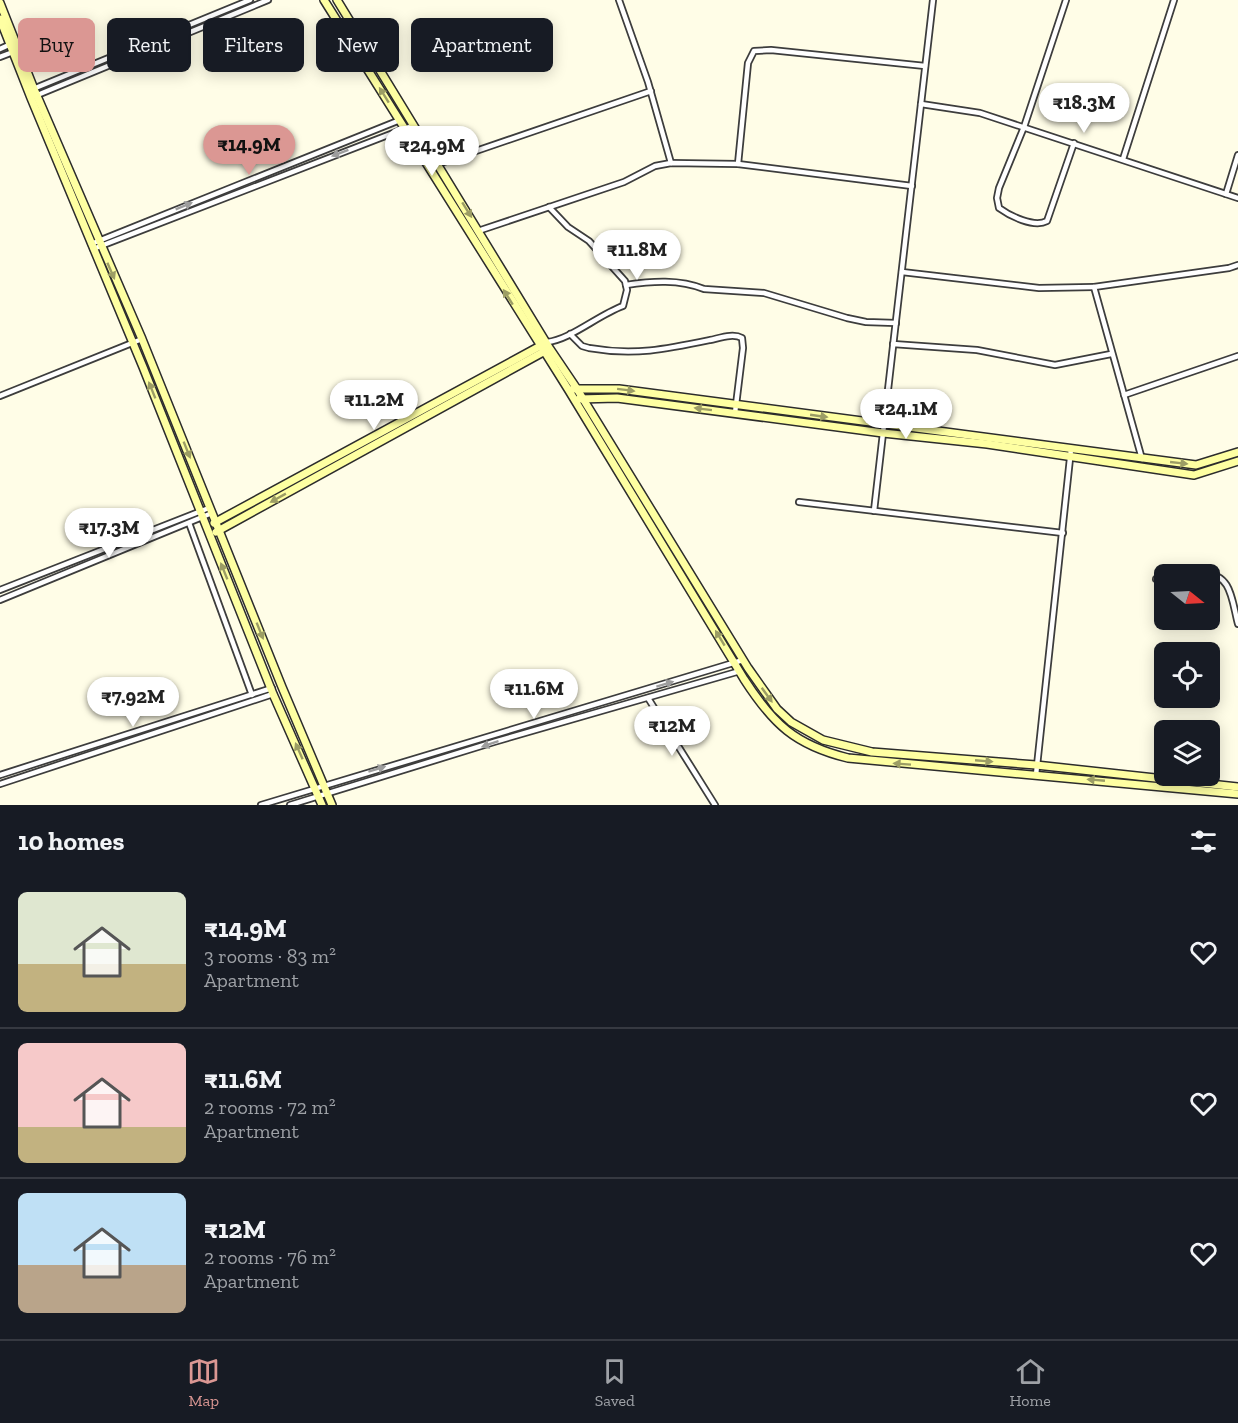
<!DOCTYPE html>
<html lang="en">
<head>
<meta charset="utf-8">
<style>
  :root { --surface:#171b24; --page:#20242c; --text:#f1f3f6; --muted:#9ea1a6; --line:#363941; --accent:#db9793 }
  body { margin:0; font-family:"Zilla Slab",serif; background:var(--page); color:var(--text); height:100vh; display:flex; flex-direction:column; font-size:22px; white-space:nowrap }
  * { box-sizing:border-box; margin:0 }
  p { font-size:20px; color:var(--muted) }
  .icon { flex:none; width:33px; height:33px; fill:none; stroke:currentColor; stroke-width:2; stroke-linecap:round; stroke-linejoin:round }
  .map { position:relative; height:805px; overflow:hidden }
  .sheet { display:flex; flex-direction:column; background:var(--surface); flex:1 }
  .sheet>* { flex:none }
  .top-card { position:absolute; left:18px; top:18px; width:600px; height:54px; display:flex; gap:12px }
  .needle { width:39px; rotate:108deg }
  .controls { position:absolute; left:1154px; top:564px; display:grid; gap:12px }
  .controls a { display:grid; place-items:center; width:66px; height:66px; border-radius:9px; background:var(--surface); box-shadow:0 3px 15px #0003; font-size:30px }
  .price { position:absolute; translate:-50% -51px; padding:0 14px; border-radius:21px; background:#fff; color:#222; font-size:20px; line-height:39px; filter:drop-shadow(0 2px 3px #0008) }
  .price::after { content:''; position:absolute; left:50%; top:36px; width:18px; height:14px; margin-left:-9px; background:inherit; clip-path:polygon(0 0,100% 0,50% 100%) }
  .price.selected { background:var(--accent); color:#111 }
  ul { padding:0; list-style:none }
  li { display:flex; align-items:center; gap:18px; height:150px; padding:0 18px }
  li+li { border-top:2px solid var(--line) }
  li span { display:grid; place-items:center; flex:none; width:168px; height:120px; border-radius:9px; color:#555 }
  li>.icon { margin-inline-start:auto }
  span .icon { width:72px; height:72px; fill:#fffc; stroke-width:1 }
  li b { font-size:26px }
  h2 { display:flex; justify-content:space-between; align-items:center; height:72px; padding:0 18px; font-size:26px }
  .pill { padding:0 21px; border-radius:9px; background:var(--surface); box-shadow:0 3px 15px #0003; font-size:21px; line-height:54px }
  .pill.selected { background:var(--accent); color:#111 }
  .dock { display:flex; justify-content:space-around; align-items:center; height:84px; border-top:2px solid var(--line); background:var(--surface); font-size:16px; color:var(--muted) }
  .dock a { display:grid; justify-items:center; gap:3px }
  .dock .selected { color:var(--accent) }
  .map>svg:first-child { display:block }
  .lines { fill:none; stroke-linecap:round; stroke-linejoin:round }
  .street-casing { stroke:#3d3d3d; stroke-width:8 }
  .secondary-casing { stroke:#2c2c2c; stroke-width:10 }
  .street { stroke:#fff; stroke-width:4.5 }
  .secondary { stroke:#feffa2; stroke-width:7 }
  .oneway { fill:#9c9d65 }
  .oneway2 { fill:#9d9d9d }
</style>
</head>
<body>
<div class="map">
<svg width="1238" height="805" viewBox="0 0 1238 805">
  <rect width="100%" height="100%" fill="#fffde7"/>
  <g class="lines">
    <g class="street-casing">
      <g id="street">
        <path d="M619,0L648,82L671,163"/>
        <path d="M1066,0L1024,127L999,188L997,198L999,208C1010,216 1034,228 1047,221L1074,143"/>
        <path d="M0,49L11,44"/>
        <path d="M0,57L13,52"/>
        <path d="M33,89L250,0"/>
        <path d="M35,96L268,0"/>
        <path d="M921,104L980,113L1238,198"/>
        <path d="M1123,159L1174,0"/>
        <path d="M438,164L651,91"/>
        <path d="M738,164L748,63L754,51L771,50L925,66"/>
        <path d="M1226,194L1238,155"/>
        <path d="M478,231L624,182L655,166L671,163L738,164L912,186"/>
        <path d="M91,244L400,120"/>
        <path d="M93,249L414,125"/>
        <path d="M902,272L1039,288L1094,287"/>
        <path d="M626,285C652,281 679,279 704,289L764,293L847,318L866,322L896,323"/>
        <path d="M570,334L582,346L589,348C634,356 667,349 710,340C720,338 733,333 742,338L743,348L735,413"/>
        <path d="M547,342C570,340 598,315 623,306L627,290L625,281L589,241L568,227L549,207"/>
        <path d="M893,344L977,350L1055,365L1111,354"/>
        <path d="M1124,395L1238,356"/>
        <path d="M0,396L142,339"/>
        <path d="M1142,459L1094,287L1229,268L1238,265"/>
        <path d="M799,502L1063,533"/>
        <path d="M874,511L933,0"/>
        <path d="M189,523L252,695"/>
        <path d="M1203,574C1232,572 1232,602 1238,624"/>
        <path d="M1156,579L1164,581"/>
        <path d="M0,590L209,508"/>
        <path d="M0,600L212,513"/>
        <path d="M648,698L715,805"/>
        <path d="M0,775L272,688"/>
        <path d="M1036,775L1071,449"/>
        <path d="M0,784L273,694"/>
        <path d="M261,805L743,660"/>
        <path d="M290,805L494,742L740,671"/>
      </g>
    </g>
    <g class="secondary-casing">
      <g id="secondary">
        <path d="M324,0L568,389L744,679C773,724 795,745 848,758L1238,794"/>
        <path d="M337,0L550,349L577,389L748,668L777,709L791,722L823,740L872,752L1036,765L1238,787"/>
        <path d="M0,3L34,89L142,339L282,687L332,805"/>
        <path d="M0,19L31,98L143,367L273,694L322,805"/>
        <path d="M573,389H619L1196,465L1238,452"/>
        <path d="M579,399L617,398L883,433L987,444L1194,475L1238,461"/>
        <path d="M214,523L542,345"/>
        <path d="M216,532L545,351"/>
      </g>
    </g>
    <use href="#street" class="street"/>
    <use href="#secondary" class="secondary"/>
  </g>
  <defs><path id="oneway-solid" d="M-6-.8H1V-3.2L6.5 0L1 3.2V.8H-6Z" transform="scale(1.5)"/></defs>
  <g class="oneway">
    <use href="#oneway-solid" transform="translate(384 95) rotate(-122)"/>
    <use href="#oneway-solid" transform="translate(467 210) rotate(58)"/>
    <use href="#oneway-solid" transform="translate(111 271) rotate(66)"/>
    <use href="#oneway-solid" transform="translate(508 297) rotate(-122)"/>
    <use href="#oneway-solid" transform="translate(152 390) rotate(-112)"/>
    <use href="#oneway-solid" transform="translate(626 390) rotate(7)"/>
    <use href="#oneway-solid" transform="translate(703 409) rotate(-173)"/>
    <use href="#oneway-solid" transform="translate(819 416) rotate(8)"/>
    <use href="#oneway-solid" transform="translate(187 450) rotate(68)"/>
    <use href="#oneway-solid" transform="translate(1179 463) rotate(6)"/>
    <use href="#oneway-solid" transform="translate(278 498) rotate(151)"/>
    <use href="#oneway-solid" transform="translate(224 571) rotate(-112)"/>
    <use href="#oneway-solid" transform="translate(260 631) rotate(68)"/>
    <use href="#oneway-solid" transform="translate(720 638) rotate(-121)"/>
    <use href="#oneway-solid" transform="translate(767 695) rotate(54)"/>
    <use href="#oneway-solid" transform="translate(299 751) rotate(-114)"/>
    <use href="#oneway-solid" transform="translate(984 761) rotate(5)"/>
    <use href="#oneway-solid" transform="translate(902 764) rotate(-176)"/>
    <use href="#oneway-solid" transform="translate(1096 780) rotate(-175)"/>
  </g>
  <g class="oneway2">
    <use href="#oneway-solid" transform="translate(340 153) rotate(159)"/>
    <use href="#oneway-solid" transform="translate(184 206) rotate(-22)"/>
    <use href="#oneway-solid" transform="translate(665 684) rotate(-17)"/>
    <use href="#oneway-solid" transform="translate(490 744) rotate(161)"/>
    <use href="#oneway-solid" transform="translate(377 769) rotate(-17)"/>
  </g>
</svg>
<div class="controls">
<a><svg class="needle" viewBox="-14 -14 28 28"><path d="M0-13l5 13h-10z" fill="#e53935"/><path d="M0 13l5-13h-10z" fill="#9ea1a6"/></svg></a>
<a><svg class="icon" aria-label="locate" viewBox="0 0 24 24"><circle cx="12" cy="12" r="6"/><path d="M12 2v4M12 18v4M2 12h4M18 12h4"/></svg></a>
<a><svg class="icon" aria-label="layers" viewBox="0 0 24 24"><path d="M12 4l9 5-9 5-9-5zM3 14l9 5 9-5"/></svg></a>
</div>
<b class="price" style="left:1084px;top:134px">₹18.3M</b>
<b class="price selected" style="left:249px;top:176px">₹14.9M</b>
<b class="price" style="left:432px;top:177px">₹24.9M</b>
<b class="price" style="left:637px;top:281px">₹11.8M</b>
<b class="price" style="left:374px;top:431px">₹11.2M</b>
<b class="price" style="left:906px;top:440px">₹24.1M</b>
<b class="price" style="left:109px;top:559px">₹17.3M</b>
<b class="price" style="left:534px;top:720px">₹11.6M</b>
<b class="price" style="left:133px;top:728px">₹7.92M</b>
<b class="price" style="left:672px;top:757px">₹12M</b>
<div class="top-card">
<a class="pill selected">Buy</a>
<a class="pill">Rent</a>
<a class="pill">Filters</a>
<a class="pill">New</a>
<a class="pill">Apartment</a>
</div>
</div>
<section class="sheet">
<h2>10 homes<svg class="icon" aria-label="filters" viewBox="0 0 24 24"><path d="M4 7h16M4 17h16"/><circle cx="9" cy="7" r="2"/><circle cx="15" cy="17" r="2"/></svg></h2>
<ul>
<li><span style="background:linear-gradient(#dfe7d0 60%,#c2b280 0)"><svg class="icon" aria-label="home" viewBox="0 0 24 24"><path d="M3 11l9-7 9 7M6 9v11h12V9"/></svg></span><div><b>₹14.9M</b><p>3 rooms · 83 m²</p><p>Apartment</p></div><svg class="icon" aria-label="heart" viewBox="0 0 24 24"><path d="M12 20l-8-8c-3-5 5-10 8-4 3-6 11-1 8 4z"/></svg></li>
<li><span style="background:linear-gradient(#f6c9c9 70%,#c2b280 0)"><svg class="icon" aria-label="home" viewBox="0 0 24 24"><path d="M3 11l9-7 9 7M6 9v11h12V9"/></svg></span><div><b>₹11.6M</b><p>2 rooms · 72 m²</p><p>Apartment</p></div><svg class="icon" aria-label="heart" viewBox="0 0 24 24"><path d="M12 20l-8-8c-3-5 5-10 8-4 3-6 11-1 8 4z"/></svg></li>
<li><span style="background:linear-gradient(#bfe0f5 60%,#b9a48a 0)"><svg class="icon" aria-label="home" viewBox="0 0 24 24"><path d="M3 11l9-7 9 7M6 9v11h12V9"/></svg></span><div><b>₹12M</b><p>2 rooms · 76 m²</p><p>Apartment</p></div><svg class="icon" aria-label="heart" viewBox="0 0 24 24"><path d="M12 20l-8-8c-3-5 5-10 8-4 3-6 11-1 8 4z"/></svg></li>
</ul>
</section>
<nav class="dock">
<a class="selected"><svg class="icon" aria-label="map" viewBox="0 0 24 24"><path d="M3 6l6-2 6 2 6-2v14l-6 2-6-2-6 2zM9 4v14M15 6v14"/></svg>Map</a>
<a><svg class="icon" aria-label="saved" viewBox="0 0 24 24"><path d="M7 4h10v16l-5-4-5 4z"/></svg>Saved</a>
<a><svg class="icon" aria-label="home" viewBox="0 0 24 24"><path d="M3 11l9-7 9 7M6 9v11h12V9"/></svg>Home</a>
</nav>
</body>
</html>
